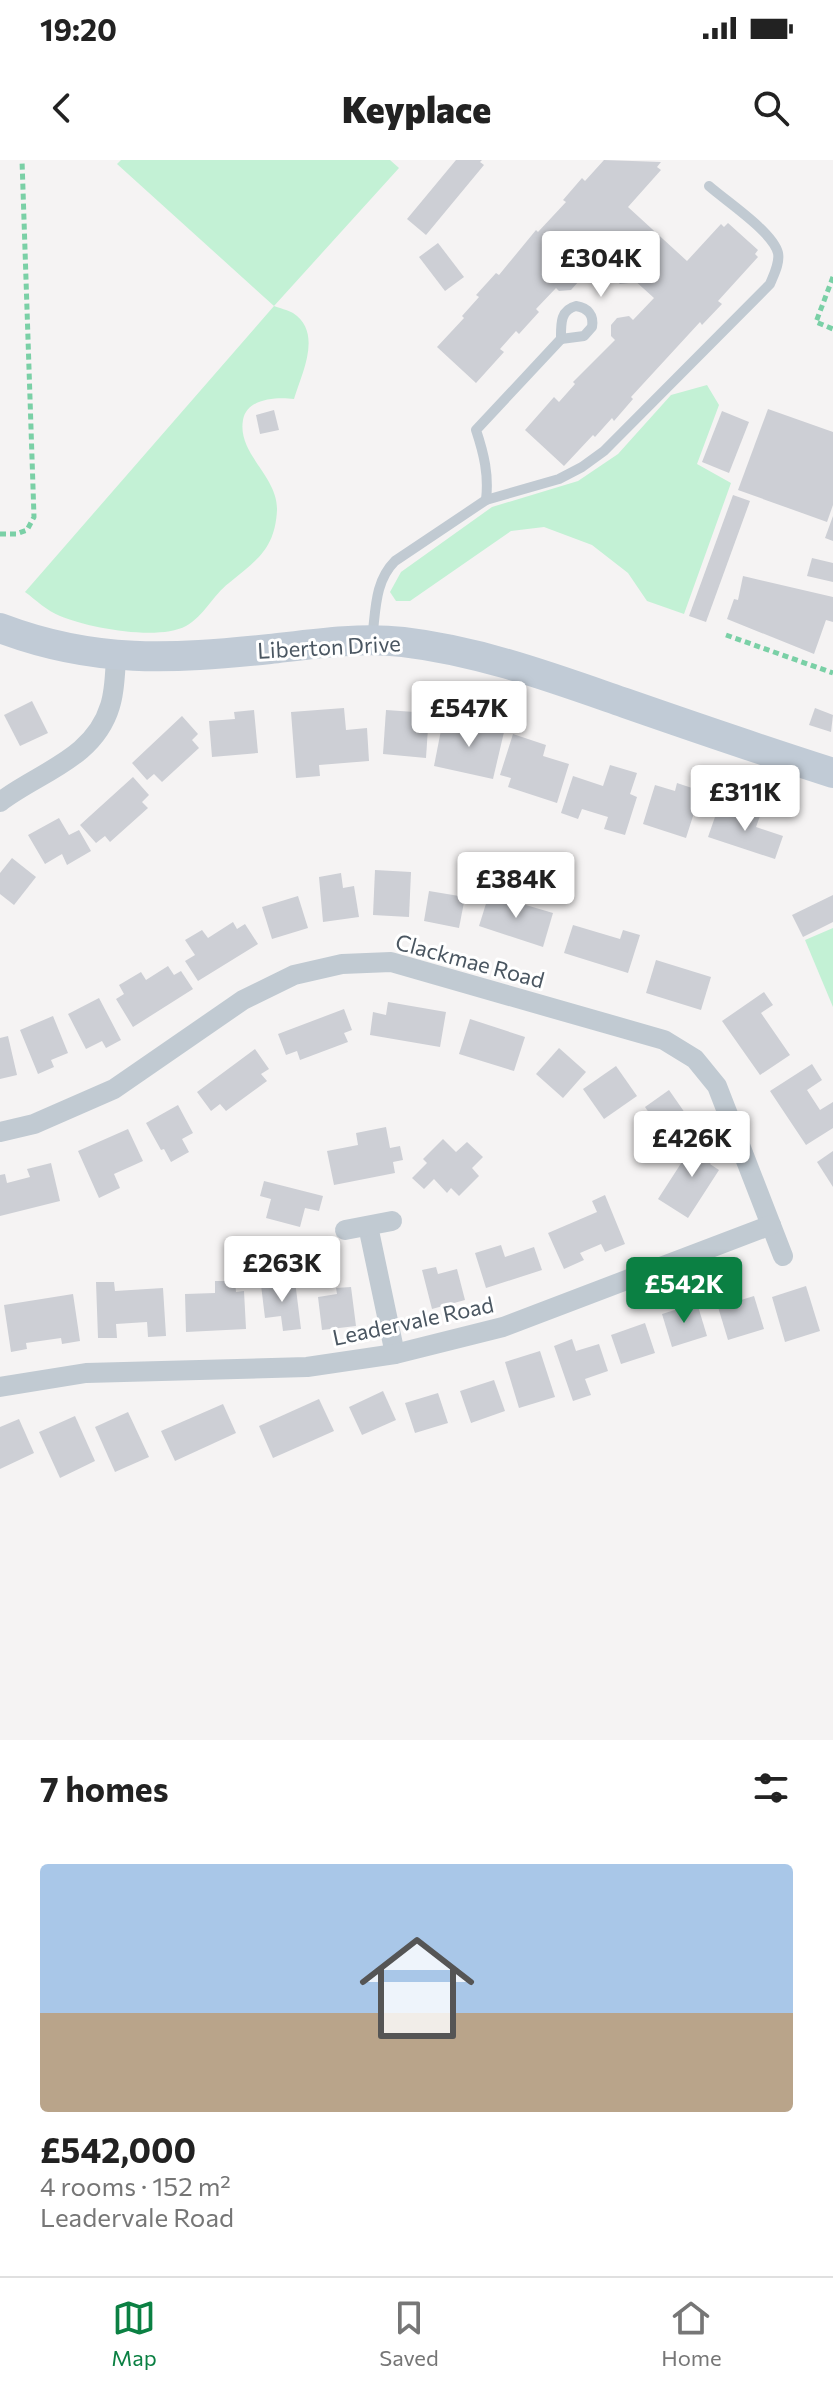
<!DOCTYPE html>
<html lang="en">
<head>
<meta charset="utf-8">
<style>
  :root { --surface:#fff; --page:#f6f6f6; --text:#222; --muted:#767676; --line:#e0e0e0; --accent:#0b8043 }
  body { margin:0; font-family:Commissioner,sans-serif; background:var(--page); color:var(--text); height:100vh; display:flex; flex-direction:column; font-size:30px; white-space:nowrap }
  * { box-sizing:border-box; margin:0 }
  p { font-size:26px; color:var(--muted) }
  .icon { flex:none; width:44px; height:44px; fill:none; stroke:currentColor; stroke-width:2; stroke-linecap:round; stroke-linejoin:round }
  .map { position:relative; height:1580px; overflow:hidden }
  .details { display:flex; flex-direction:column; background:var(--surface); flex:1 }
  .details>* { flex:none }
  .price { position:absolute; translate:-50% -68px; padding:0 18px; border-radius:8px; background:#fff; color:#222; font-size:26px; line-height:52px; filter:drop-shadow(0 2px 4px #0008) }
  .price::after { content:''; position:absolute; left:50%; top:48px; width:24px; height:18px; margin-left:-12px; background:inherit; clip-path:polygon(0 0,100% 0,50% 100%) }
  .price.selected { background:var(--accent); color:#fff }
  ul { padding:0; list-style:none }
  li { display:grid; align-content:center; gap:16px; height:424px; padding:0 40px }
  li span { display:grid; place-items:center; height:248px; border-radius:8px; color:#555 }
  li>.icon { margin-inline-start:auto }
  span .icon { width:144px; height:144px; fill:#fffc; stroke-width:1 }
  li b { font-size:34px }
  h2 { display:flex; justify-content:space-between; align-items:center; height:96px; padding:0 40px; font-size:34px }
  .status { display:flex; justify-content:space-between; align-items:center; height:56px; padding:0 40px; background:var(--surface); direction:ltr }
  .status svg { height:22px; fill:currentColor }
  header { display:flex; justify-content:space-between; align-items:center; height:104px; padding:0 40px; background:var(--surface); font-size:36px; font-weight:800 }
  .tab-bar { display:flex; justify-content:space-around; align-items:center; height:112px; border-top:2px solid var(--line); background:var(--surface); font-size:22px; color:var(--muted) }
  .tab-bar a { display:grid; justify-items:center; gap:4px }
  .tab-bar .selected { color:var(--accent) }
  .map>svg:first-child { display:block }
  .green { fill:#c3f1d5 }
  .building { fill:#cdcfd5 }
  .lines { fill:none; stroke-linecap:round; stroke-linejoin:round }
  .path { stroke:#7ad0a6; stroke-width:5; stroke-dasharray:6 4; stroke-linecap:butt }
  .lane { stroke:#c1cad2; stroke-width:10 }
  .street { stroke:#c1cad2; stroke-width:20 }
  .secondary { stroke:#c1cbd6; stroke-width:30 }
  .labels { text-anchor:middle; stroke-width:6; stroke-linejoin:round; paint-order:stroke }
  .street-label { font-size:22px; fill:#4a5661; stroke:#fff }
</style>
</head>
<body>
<div class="status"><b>19:20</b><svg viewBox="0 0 49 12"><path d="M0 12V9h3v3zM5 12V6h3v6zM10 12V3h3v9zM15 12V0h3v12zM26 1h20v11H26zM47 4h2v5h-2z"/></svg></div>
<header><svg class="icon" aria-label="back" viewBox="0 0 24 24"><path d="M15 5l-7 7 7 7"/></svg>Keyplace<svg class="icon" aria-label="search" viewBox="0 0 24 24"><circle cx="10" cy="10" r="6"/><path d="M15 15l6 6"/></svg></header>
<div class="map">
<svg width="833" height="1580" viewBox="0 0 833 1580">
  <rect width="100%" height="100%" fill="#f5f3f3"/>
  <g class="green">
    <path d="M121,0H390L399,8L274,146C279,148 288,150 293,153C323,173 302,212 294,239C277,237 247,238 243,260C237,294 278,316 277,350C275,389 257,400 229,423C213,435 204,456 186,466C158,481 89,468 60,456C47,451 36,440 25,432L274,146L117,4Z"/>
    <path d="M707,225L719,245L697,304L731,323L684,454L647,441L628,413L592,385L544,367L511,371L410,441H396L390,432L401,412L492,347L578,321L618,294L671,235Z"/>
    <path d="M833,768V847L805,780Z"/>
  </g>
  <g class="building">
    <path d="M456,0H482L480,2L484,5L426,75L407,59Z"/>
    <path d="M604,0L661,2L657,7L661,10L628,47L687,101L721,64L724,67L728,63L758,90L755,94L758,97L718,141L722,144L702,165L700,162L631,237L633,239L614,261L612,258L595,277L593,275L564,306L525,270L554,237L559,242L575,224L573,222L615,180L611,176V165L617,158L629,156L633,160L654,138L633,119L629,123L620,124L611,115L610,106L614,102L595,84L575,106L579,109V121L571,130L559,131L556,128L536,149L539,152L519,174L516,171L500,189L504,192L476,223L437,187L464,158L462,156L479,137L476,135L496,113L499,115L536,70L538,72L566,42L563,40L582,18L585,21Z"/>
    <path d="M438,83L464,117L445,131L419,97Z"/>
    <path d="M768,249L833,272V345L827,362L738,330Z"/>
    <path d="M274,250L279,270L260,274L256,255Z"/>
    <path d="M722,251L749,262L729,313L702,302Z"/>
    <path d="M733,335L750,341L706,462L689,456Z"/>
    <path d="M833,356V381L825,378Z"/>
    <path d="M812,398L833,403V422L807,416Z"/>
    <path d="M743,416L833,437V462L826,460L814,494L727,459L734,439L738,440Z"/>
    <path d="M32,541L48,573L20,586L4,555Z"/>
    <path d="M344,548L346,570L367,568L369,601L319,605L320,616L296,618L291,552Z"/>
    <path d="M815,548L833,555L831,572L809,565Z"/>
    <path d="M254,550L258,593L212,597L209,561L235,559L234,552Z"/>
    <path d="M386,550L429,553L426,598L383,594Z"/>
    <path d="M182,556L198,574L192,580L199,588L162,622L154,614L147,620L132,603Z"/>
    <path d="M443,560L504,572L493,619L434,606Z"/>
    <path d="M513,574L546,585L543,596L569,604L557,643L508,627L511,618L500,615Z"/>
    <path d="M610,605L637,613L630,634L637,637L625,675L604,669L608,657L582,649L578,659L561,653L573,616L603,626Z"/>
    <path d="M133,617L149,635L142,642L148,648L110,682L105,676L96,683L80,665Z"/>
    <path d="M677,623L701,631L686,678L643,664L655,625L675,631Z"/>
    <path d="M726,645L760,656L756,667L783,676L775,699L708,677L716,654L723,657Z"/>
    <path d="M59,658L69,675L79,670L91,691L67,705L62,694L45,704L28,675Z"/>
    <path d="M12,698L36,717L14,745L0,734V713Z"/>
    <path d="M375,710L411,712L409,757L373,755Z"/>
    <path d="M341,713L343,728L354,726L359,757L323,762L319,717Z"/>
    <path d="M429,731L465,737L459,768L424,761Z"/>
    <path d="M489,734L553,753L543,787L479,766Z"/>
    <path d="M833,735V762L803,777L792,755Z"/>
    <path d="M298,736L308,768L272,779L262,747Z"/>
    <path d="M233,762L237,769L245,764L258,784L198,821L185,801L195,795L185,780L202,770L208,778Z"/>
    <path d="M573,765L620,779L623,770L640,775L628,813L564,793Z"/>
    <path d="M656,800L711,817L701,850L646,833Z"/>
    <path d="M168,806L174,815L181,811L193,829L133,867L116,839L124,834L119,825L141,812L146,820Z"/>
    <path d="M764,832L773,845L761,853L790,895L760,915L722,861Z"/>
    <path d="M99,838L121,880L106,888L102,881L86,889L68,854Z"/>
    <path d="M388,842L446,852L440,887L370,875L373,852L386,855Z"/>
    <path d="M344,849L352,870L344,873L348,882L300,900L297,891L286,895L278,874Z"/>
    <path d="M53,856L68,893L51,900L54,907L38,914L20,870Z"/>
    <path d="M470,859L525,877L514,911L459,894Z"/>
    <path d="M8,876L17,915L0,919V878Z"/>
    <path d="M559,888L586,912L563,938L536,914Z"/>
    <path d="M255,889L269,909L261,914L267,921L226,951L220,944L211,951L197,932Z"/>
    <path d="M812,904L822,920L807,930L820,950L833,942V968L806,985L770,931Z"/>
    <path d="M616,906L637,936L604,959L583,929Z"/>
    <path d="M669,930L692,963L668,980L645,947Z"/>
    <path d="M178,945L193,973L182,979L189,992L171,1002L164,989L161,990L146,963Z"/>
    <path d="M386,967L390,988L400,986L403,1000L393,1002L395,1013L334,1025L327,991L358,985L356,973Z"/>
    <path d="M128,969L143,1001L114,1014L120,1028L99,1038L78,991Z"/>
    <path d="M704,977L721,988L710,1004L719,1010L688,1058L658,1039L689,991L694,994Z"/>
    <path d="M443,979L456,992L467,982L483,997L472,1008L479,1016L459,1036L451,1028L447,1033L434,1019L424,1029L412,1018L427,1003L423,999Z"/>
    <path d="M833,991V1027L817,1002Z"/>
    <path d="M51,1003L60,1041L0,1056V1015L5,1014L7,1023L30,1017L27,1009Z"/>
    <path d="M264,1021L323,1036L319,1051L305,1048L300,1067L266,1058L271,1039L260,1036Z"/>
    <path d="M605,1035L625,1084L605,1092L601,1084L580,1093L584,1100L564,1109L548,1073L597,1052L592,1041Z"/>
    <path d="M501,1085L505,1097L534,1087L542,1110L486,1128L475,1093Z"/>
    <path d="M436,1107L438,1114L457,1109L465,1140L432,1149L422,1110Z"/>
    <path d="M215,1121H235L236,1132L244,1131L246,1169L186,1172L185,1134L215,1133Z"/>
    <path d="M295,1121L301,1169L283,1171L281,1156L265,1158L261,1125Z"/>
    <path d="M96,1122H114L115,1131L163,1128L166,1176L148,1177L147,1162L116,1164L117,1178H98Z"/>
    <path d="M806,1126L820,1171L785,1182L772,1137Z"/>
    <path d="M351,1127L356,1166L322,1170L318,1137L337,1134L336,1128Z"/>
    <path d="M73,1134L80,1181L62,1184L61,1178L26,1183L27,1189L11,1192L4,1145Z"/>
    <path d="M754,1136L764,1169L728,1180L718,1147Z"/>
    <path d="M697,1143L707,1176L672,1187L662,1154Z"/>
    <path d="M645,1163L655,1193L621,1204L611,1175Z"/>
    <path d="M572,1179L576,1191L599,1184L608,1211L585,1219L591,1235L573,1241L554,1186Z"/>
    <path d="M540,1191L555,1237L519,1248L505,1202Z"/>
    <path d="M494,1220L505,1251L471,1263L460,1231Z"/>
    <path d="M383,1231L396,1260L362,1275L349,1247Z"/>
    <path d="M438,1233L448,1263L415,1273L405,1243Z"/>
    <path d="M319,1239L334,1271L273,1298L259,1266Z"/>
    <path d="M223,1244L236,1273L175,1301L161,1271Z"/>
    <path d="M128,1252L149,1297L115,1312L95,1267Z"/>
    <path d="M75,1256L95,1301L60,1318L39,1272Z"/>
    <path d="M19,1259L34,1293L0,1309V1267Z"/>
  </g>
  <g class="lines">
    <g class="path">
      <path d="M833,117L816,162L833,169"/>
      <path d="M0,374H16L27,370L34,357L22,0"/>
      <path d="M726,475L833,513"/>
    </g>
    <g class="lane">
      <path d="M576,146C588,148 594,155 592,167L584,176L561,179C561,164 560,150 576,146Z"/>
      <path d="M486,340C489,315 484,294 476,270L561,179"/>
      <path d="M372,479C376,451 374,422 395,401L486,340L559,319L582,307L604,291L770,124C774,114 780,103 778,93C773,72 726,41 709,26"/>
    </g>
    <g class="street">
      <path d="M0,642C39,612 94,599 110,546C115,531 115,513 116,497"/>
      <path d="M0,972L34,964L114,929L243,840L294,815L342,804L391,802L664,880L695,899L717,926L783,1096"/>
      <path d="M368,1066L395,1194"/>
      <path d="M345,1070L392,1061"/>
      <path d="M0,1227L86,1213L307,1207L395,1194L503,1167L771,1065"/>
    </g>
    <path class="secondary" d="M0,468C95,504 171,499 270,489C313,484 359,477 403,482C480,491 553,518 625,543C694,567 764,591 833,613"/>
  </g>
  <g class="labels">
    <g class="street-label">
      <text transform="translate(329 487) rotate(-3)" y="8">Liberton Drive</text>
      <text transform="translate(470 801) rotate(15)" y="8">Clackmae Road</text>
      <text transform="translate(413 1161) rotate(-12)" y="8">Leadervale Road</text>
    </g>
  </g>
</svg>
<b class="price" style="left:601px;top:139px">£304K</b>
<b class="price" style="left:469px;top:589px">£547K</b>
<b class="price" style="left:745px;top:673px">£311K</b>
<b class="price" style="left:516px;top:760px">£384K</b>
<b class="price" style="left:692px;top:1019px">£426K</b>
<b class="price" style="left:282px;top:1144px">£263K</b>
<b class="price selected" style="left:684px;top:1165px">£542K</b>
</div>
<section class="details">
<h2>7 homes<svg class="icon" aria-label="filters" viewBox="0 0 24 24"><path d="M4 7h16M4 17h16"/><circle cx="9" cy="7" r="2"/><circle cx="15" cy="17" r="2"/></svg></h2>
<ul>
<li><span style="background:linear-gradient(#a9c7e8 60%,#b9a48a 0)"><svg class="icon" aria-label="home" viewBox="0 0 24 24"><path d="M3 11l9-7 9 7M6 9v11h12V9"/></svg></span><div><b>£542,000</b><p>4 rooms · 152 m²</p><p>Leadervale Road</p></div></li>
</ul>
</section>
<nav class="tab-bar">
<a class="selected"><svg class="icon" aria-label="map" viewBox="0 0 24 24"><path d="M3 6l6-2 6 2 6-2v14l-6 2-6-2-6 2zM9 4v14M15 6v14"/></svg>Map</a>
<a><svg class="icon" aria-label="saved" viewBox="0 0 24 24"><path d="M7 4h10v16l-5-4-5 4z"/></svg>Saved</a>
<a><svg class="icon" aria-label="home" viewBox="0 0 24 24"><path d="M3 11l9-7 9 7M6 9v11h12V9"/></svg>Home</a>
</nav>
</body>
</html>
